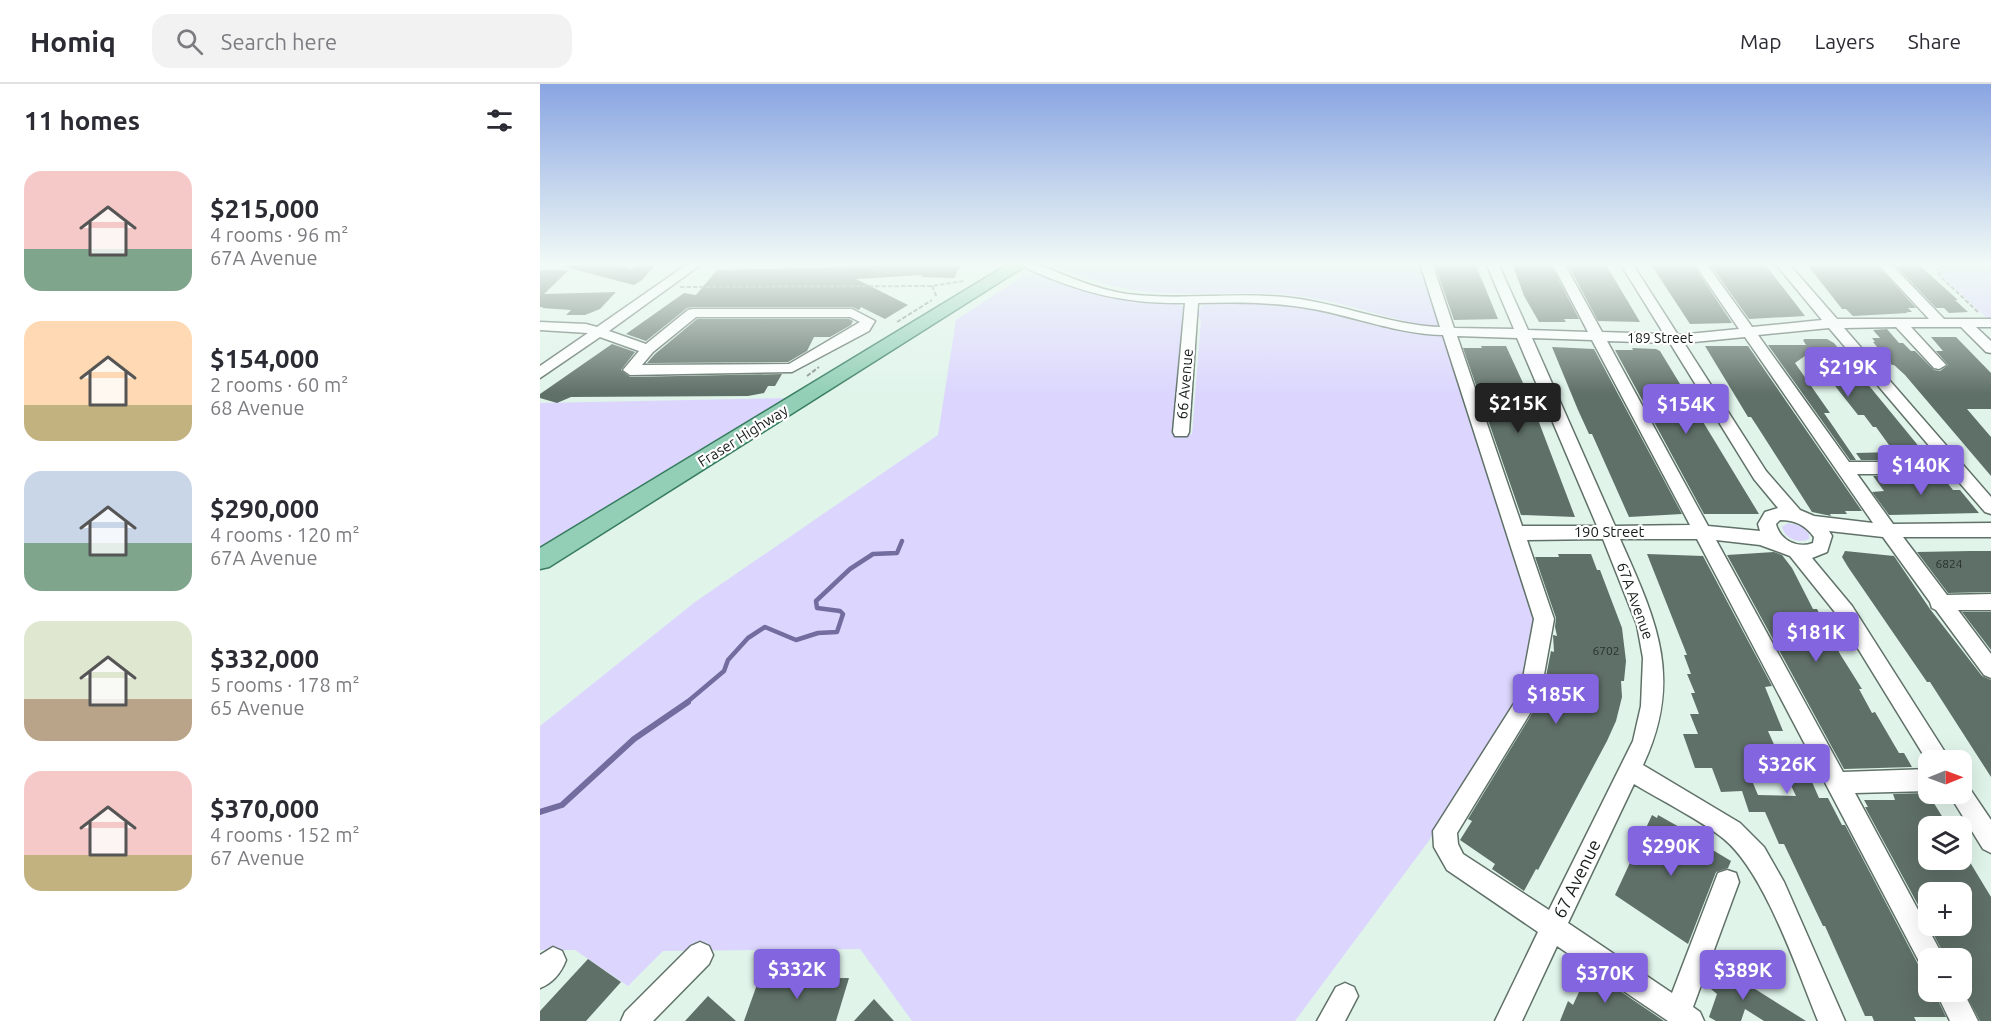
<!DOCTYPE html>
<html lang="en">
<head>
<meta charset="utf-8">
<style>
  :root { --surface:#fff; --page:#f2f2f3; --text:#2b2b33; --muted:#7c7c81; --line:#e1e1e2; --accent:#8365e0 }
  body { margin:0; font-family:Ubuntu,sans-serif; background:var(--page); color:var(--text); height:100vh; display:flex; flex-direction:column; font-size:22px; white-space:nowrap }
  * { box-sizing:border-box; margin:0 }
  p { font-size:20px; color:var(--muted) }
  .icon { flex:none; width:33px; height:33px; fill:none; stroke:currentColor; stroke-width:2; stroke-linecap:round; stroke-linejoin:round }
  .map { position:relative; flex:1; overflow:hidden }
  .details { display:flex; flex-direction:column; background:var(--surface); width:540px }
  .details>* { flex:none }
  .needle { width:39px; rotate:89deg }
  .controls { position:absolute; left:1378px; top:666px; display:grid; gap:12px }
  .controls a { display:grid; place-items:center; width:54px; height:54px; border-radius:12px; background:var(--surface); box-shadow:0 6px 24px #0002; font-size:30px }
  .price { position:absolute; translate:-50% -51px; padding:0 14px; border-radius:6px; background:var(--accent); color:#fff; font-size:20px; line-height:39px; filter:drop-shadow(0 2px 3px #0008) }
  .price::after { content:''; position:absolute; left:50%; top:36px; width:18px; height:14px; margin-left:-9px; background:inherit; clip-path:polygon(0 0,100% 0,50% 100%) }
  .price.current { background:#222; color:#fff }
  ul { padding:0; list-style:none }
  li { display:flex; align-items:center; gap:18px; height:150px; padding:0 24px }
  li span { display:grid; place-items:center; flex:none; width:168px; height:120px; border-radius:18px; color:#555 }
  li>.icon { margin-inline-start:auto }
  span .icon { width:72px; height:72px; fill:#fffc; stroke-width:1 }
  li b { font-size:26px }
  h2 { display:flex; justify-content:space-between; align-items:center; height:72px; padding:0 24px; font-size:26px }
  header { display:flex; align-items:center; gap:36px; box-sizing:border-box; height:84px; padding:0 30px; background:var(--surface); border-bottom:2px solid var(--line) }
  header strong { font-size:28px }
  nav { display:flex; gap:33px; margin-inline-start:auto; font-size:21px }
  .search { width:420px; height:54px; background:var(--page); display:flex; align-items:center; gap:15px; box-sizing:border-box; padding:0 21px; border-radius:18px; color:var(--muted); font-size:22px }
  main { display:flex; flex:1; min-height:0 }
  .map>svg:first-child { display:block }
  .green { fill:#dcd6fe }
  .lines { fill:none; stroke-linecap:round; stroke-linejoin:round }
  .stream-far1 { stroke:#736c9f; stroke-width:4.5 }
  .stream { stroke:#736c9f; stroke-width:6 }
  .building { fill:#5f7068 }
  .minor-casing { stroke:#607168; stroke-width:3 }
  .major-casing { stroke:#377c5f; stroke-width:3 }
  .path { stroke:#87958e; stroke-width:2; stroke-dasharray:4.5 2; stroke-linecap:butt }
  .minor { fill:#fff; fill-rule:evenodd }
  .major { fill:#92cfb6; fill-rule:evenodd }
  .labels { text-anchor:middle; stroke-width:4.5; stroke-linejoin:round; paint-order:stroke }
  .number-label { font-size:12px; fill:#28322d }
  .far-street-label { font-size:14px; fill:#161d19; stroke:#fff }
  .street-label { font-size:15px; fill:#161d19; stroke:#fff }
  .near-street-label { font-size:18px; fill:#161d19; stroke:#fff }
</style>
</head>
<body>
<header>
<strong>Homiq</strong>
<div class="search"><svg class="icon" aria-label="search" viewBox="0 0 24 24"><circle cx="10" cy="10" r="6"/><path d="M15 15l6 6"/></svg>Search here</div>
<nav><a>Map</a><a>Layers</a><a>Share</a></nav>
</header>
<main>
<section class="details">
<h2>11 homes<svg class="icon" aria-label="filters" viewBox="0 0 24 24"><path d="M4 7h16M4 17h16"/><circle cx="9" cy="7" r="2"/><circle cx="15" cy="17" r="2"/></svg></h2>
<ul>
<li><span style="background:linear-gradient(#f6c9c9 65%,#7fa58c 0)"><svg class="icon" aria-label="home" viewBox="0 0 24 24"><path d="M3 11l9-7 9 7M6 9v11h12V9"/></svg></span><div><b>$215,000</b><p>4 rooms · 96 m²</p><p>67A Avenue</p></div></li>
<li><span style="background:linear-gradient(#ffd9b3 70%,#c2b280 0)"><svg class="icon" aria-label="home" viewBox="0 0 24 24"><path d="M3 11l9-7 9 7M6 9v11h12V9"/></svg></span><div><b>$154,000</b><p>2 rooms · 60 m²</p><p>68 Avenue</p></div></li>
<li><span style="background:linear-gradient(#c9d6e8 60%,#7fa58c 0)"><svg class="icon" aria-label="home" viewBox="0 0 24 24"><path d="M3 11l9-7 9 7M6 9v11h12V9"/></svg></span><div><b>$290,000</b><p>4 rooms · 120 m²</p><p>67A Avenue</p></div></li>
<li><span style="background:linear-gradient(#dfe7d0 65%,#b9a48a 0)"><svg class="icon" aria-label="home" viewBox="0 0 24 24"><path d="M3 11l9-7 9 7M6 9v11h12V9"/></svg></span><div><b>$332,000</b><p>5 rooms · 178 m²</p><p>65 Avenue</p></div></li>
<li><span style="background:linear-gradient(#f6c9c9 70%,#c2b280 0)"><svg class="icon" aria-label="home" viewBox="0 0 24 24"><path d="M3 11l9-7 9 7M6 9v11h12V9"/></svg></span><div><b>$370,000</b><p>4 rooms · 152 m²</p><p>67 Avenue</p></div></li>
</ul>
</section>
<div class="map">
<svg width="1451" height="937" viewBox="0 0 1451 937">
  <rect width="100%" height="100%" fill="#e0f4ea"/>
  <g class="green">
    <path d="M513,179H882L901,237L899,243C854,238 811,219 766,213C687,201 621,223 541,192C532,188 520,185 513,179Z"/>
    <path d="M1451,182V236H1449L1403,193L1399,187L1405,183Z"/>
    <path d="M494,189C516,191 547,210 573,214C589,216 637,217 646,224L633,350H652L661,237L657,228L663,221L723,219L755,222L854,246L904,253L908,258L994,532L981,607L888,758L755,937H372L320,865L123,867L88,902L35,866H0V642L155,518L398,351L416,236L482,193Z"/>
    <path d="M249,314L0,469V319Z"/>
    <path d="M1248,439L1262,442L1269,450V455C1259,460 1245,455 1242,443Z"/>
  </g>
  <g class="lines">
    <path class="stream-far1" d="M146,619L184,587L188,576L208,554L225,543L256,556L278,549L297,548L303,530L300,527L277,524L276,517L310,485L333,470L357,469L362,457"/>
    <path class="stream" d="M0,728L22,721L94,655L148,618"/>
  </g>
  <g class="building">
    <path d="M26,179H62L92,185L100,179H117L102,196L94,201L25,183Z"/>
    <path d="M375,179H422L414,194L381,193L382,191L316,195L368,221L345,235L321,223L319,226L312,223H153L147,224L106,257L86,250L144,209L156,211L177,186L310,183Z"/>
    <path d="M894,179H935L958,235L914,236Z"/>
    <path d="M972,179H1010L1039,235H1024L1026,238H999L984,212Z"/>
    <path d="M1027,179H1065L1100,238L1058,237Z"/>
    <path d="M1110,179H1152L1192,239L1150,240Z"/>
    <path d="M1169,179H1224L1265,232L1209,235Z"/>
    <path d="M1266,179H1335L1376,224H1368L1372,228H1366L1368,229L1313,232L1306,225H1302Z"/>
    <path d="M1353,179H1377L1418,216H1415L1428,228L1409,229L1404,224H1396Z"/>
    <path d="M0,186H29L4,210L76,208L60,225L45,231H26L31,226L2,224L3,223H0Z"/>
    <path d="M157,235H309L313,237L311,241L290,253H274L267,267L248,278L107,279L115,270Z"/>
    <path d="M1347,245L1359,259H1363L1371,267H1375L1394,286L1400,287L1408,281L1396,267H1403L1391,253H1416L1451,289V325H1427L1451,353V392L1365,291L1354,281H1352L1333,258H1335L1332,254H1340L1333,246Z"/>
    <path d="M1265,255H1287L1294,259L1390,376H1321L1316,369L1354,368L1336,343H1333L1324,331H1318L1269,269L1255,279L1290,329H1284L1316,376H1310L1228,261H1266L1263,256Z"/>
    <path d="M72,260L95,268L81,286L90,293L242,290L235,302H228L224,309L208,312L31,313L17,319L0,314V310Z"/>
    <path d="M941,262H966L989,312L1035,433L981,431L923,264H942Z"/>
    <path d="M1165,262H1208L1322,427H1305L1307,430H1290L1291,432L1272,428L1217,342L1211,333H1208Z"/>
    <path d="M1012,263L1054,265L1142,430L1089,433L1052,350H1049L1038,326Z"/>
    <path d="M1092,264L1116,265L1120,267L1219,430H1164L1075,266H1093Z"/>
    <path d="M1333,392H1402L1413,406H1420L1439,429L1349,431L1332,408L1344,407Z"/>
    <path d="M1305,467L1354,472L1390,525L1442,592L1451,596V693L1390,598H1387L1308,483L1302,473Z"/>
    <path d="M1431,467H1451V508L1408,509L1377,468Z"/>
    <path d="M1234,468L1242,471L1252,484L1273,525H1277L1300,570L1322,605H1319L1332,629L1335,628L1359,669H1364L1372,683L1304,685L1187,471Z"/>
    <path d="M1018,470H1051L1057,486H1060L1082,544L1086,577L1084,597H1081L1082,613L1076,637L1067,657L998,786L996,785L984,807L952,785L955,780L920,756L932,737L928,735L1002,613L1011,567L1014,568L1013,551L1017,552L1015,543L1016,534L995,473H1019Z"/>
    <path d="M1107,470L1163,472L1232,602L1225,603L1243,647H1228L1245,685H1207L1218,711L1256,712L1246,691H1269L1279,714H1288L1302,741H1305L1380,884L1389,888V908H1394L1406,933H1374L1376,937H1334L1332,932H1325L1285,842H1283L1244,760H1239L1225,728H1209L1202,707L1181,708L1172,684H1155L1143,650H1158L1150,630H1159L1151,609H1155L1147,590H1151L1144,571H1147Z"/>
    <path d="M1422,528H1451V566Z"/>
    <path d="M1385,709L1389,716H1392L1408,742H1389V776H1422V765L1451,813V937H1440L1422,903V874H1406L1389,842H1422V808H1389V841L1325,723H1328L1324,716H1355L1353,710Z"/>
    <path d="M1112,731L1117,734L1118,731L1157,753L1156,756L1191,777L1188,784L1176,788L1148,860L1075,811Z"/>
    <path d="M48,875L81,898L46,937H0V927Z"/>
    <path d="M1171,881L1203,901L1204,898L1266,937H1224L1205,925L1201,937H1176L1169,933L1177,910L1165,900Z"/>
    <path d="M1049,886L1124,937H1020L1028,917L1033,921Z"/>
    <path d="M309,894L296,937H204L219,895Z"/>
    <path d="M168,912L196,937H145Z"/>
    <path d="M334,915L354,937H314Z"/>
  </g>
  <g class="lines">
    <g class="minor-casing">
      <g id="minor">
        <path d="M149,179H163L69,247L106,260L148,226L153,225H312L335,237L329,247L252,288L90,291L83,286L99,267L60,253L0,294V282L48,249L0,246V238L46,240L57,243ZM156,233H310L320,238L249,280L102,281L113,268Z"/>
        <path d="M488,179H496C526,192 555,205 587,210C642,217 698,207 752,214C802,220 850,241 900,243L880,179H892L914,244L974,245L946,179H958L988,246L1048,248L1012,179H1024L1062,248L1124,250L1080,179H1092L1138,251L1199,245L1154,179H1166L1212,243L1282,236L1235,179H1248L1297,235H1389L1337,179H1350L1404,235H1451V243H1436L1451,257V269L1446,268L1421,243H1371L1406,281L1399,285L1394,284L1356,243L1304,244L1451,413V430L1445,428L1412,390H1317L1353,440L1451,439V453H1363L1407,511L1451,510V526H1418L1451,570V594L1444,591L1396,526L1392,524L1390,518L1343,453L1289,447L1292,452L1287,468L1272,474L1312,522L1410,676H1389V680L1298,532L1250,472L1220,461L1176,456L1303,688L1389,685V707L1315,709L1404,874H1389V886L1382,883L1157,455H1080C1116,536 1144,594 1103,681L1200,739L1224,763L1244,798L1305,937H1278C1257,886 1225,789 1184,755C1159,735 1122,717 1094,700L1028,839L1132,909L1178,789L1187,786L1196,789L1199,798L1153,923L1160,928L1164,937H1128L1017,862L982,937H955L998,848L907,786L894,763L893,747L980,610L994,535L903,251C858,250 816,233 773,225C735,218 697,218 658,219L649,348L647,352H635L633,348L645,219C585,220 542,209 488,185L486,182ZM1289,244L1403,378H1309L1218,251ZM917,252L977,254L1057,442H982ZM1205,253L1333,439L1274,432L1260,426L1226,387L1144,259ZM992,254L1052,256L1150,441L1075,442ZM1067,257L1130,259L1214,395L1238,424L1225,428L1218,440L1220,447L1168,442ZM1240,436C1255,436 1265,441 1274,453L1273,459C1257,465 1240,456 1236,440ZM1063,455L1097,541L1103,574L1101,622L1093,657L1009,826L923,770L918,760L917,749L1000,613L1014,535L987,456Z"/>
        <path d="M1422,700L1428,702L1451,736V769L1443,765L1409,710H1422Z"/>
        <path d="M160,858L169,862L173,871L169,880L113,937H81L85,928L151,862Z"/>
        <path d="M13,863L22,867L26,876C21,889 13,899 0,904V871Z"/>
        <path d="M805,899L814,903L818,912L805,937H777L796,903Z"/>
        <path d="M1422,905L1438,937H1410L1396,908H1422Z"/>
      </g>
    </g>
    <g class="major-casing">
      <path id="major" d="M470,179H490L9,483L0,485V464Z"/>
    </g>
    <g class="path">
      <path d="M392,202L397,214"/>
      <path d="M140,203L392,202L424,197"/>
      <path d="M1438,228L1401,193L1397,186L1404,182L1451,181"/>
      <path d="M357,238L392,216"/>
      <path d="M267,292L279,283"/>
    </g>
    <use href="#minor" class="minor"/>
    <use href="#major" class="major"/>
  </g>
  <linearGradient id="sky" x2="0" y2="1"><stop stop-color="#89a5e2"/><stop offset="0.58" stop-color="#f1faf6"/><stop offset="1" stop-color="#f1faf6" stop-opacity="0"/></linearGradient>
  <rect width="1451" height="310" fill="url(#sky)"/>
  <g class="labels">
    <g class="number-label">
      <text x="1409" y="484">6824</text>
      <text x="1066" y="571">6702</text>
    </g>
    <g class="far-street-label">
      <text x="1120" y="259">189 Street</text>
    </g>
    <g class="street-label">
      <text transform="translate(645 300) rotate(-85)" y="5">66 Avenue</text>
      <text transform="translate(203 352) rotate(-32)" y="5">Fraser Highway</text>
      <text x="1069" y="453">190 Street</text>
      <text transform="translate(1095 517) rotate(70)" y="5">67A Avenue</text>
    </g>
    <g class="near-street-label">
      <text transform="translate(1037 795) rotate(-64)" y="6">67 Avenue</text>
    </g>
  </g>
</svg>
<div class="controls">
<a><svg class="needle" viewBox="-14 -14 28 28"><path d="M0-13l5 13h-10z" fill="#e53935"/><path d="M0 13l5-13h-10z" fill="#7c7c81"/></svg></a>
<a><svg class="icon" aria-label="layers" viewBox="0 0 24 24"><path d="M12 4l9 5-9 5-9-5zM3 14l9 5 9-5"/></svg></a>
<a>+</a>
<a>−</a>
</div>
<b class="price" style="left:1308px;top:314px">$219K</b>
<b class="price current" style="left:978px;top:350px">$215K</b>
<b class="price" style="left:1146px;top:351px">$154K</b>
<b class="price" style="left:1381px;top:412px">$140K</b>
<b class="price" style="left:1276px;top:579px">$181K</b>
<b class="price" style="left:1016px;top:641px">$185K</b>
<b class="price" style="left:1247px;top:711px">$326K</b>
<b class="price" style="left:1131px;top:793px">$290K</b>
<b class="price" style="left:257px;top:916px">$332K</b>
<b class="price" style="left:1203px;top:917px">$389K</b>
<b class="price" style="left:1065px;top:920px">$370K</b>
</div>
</main>
</body>
</html>
